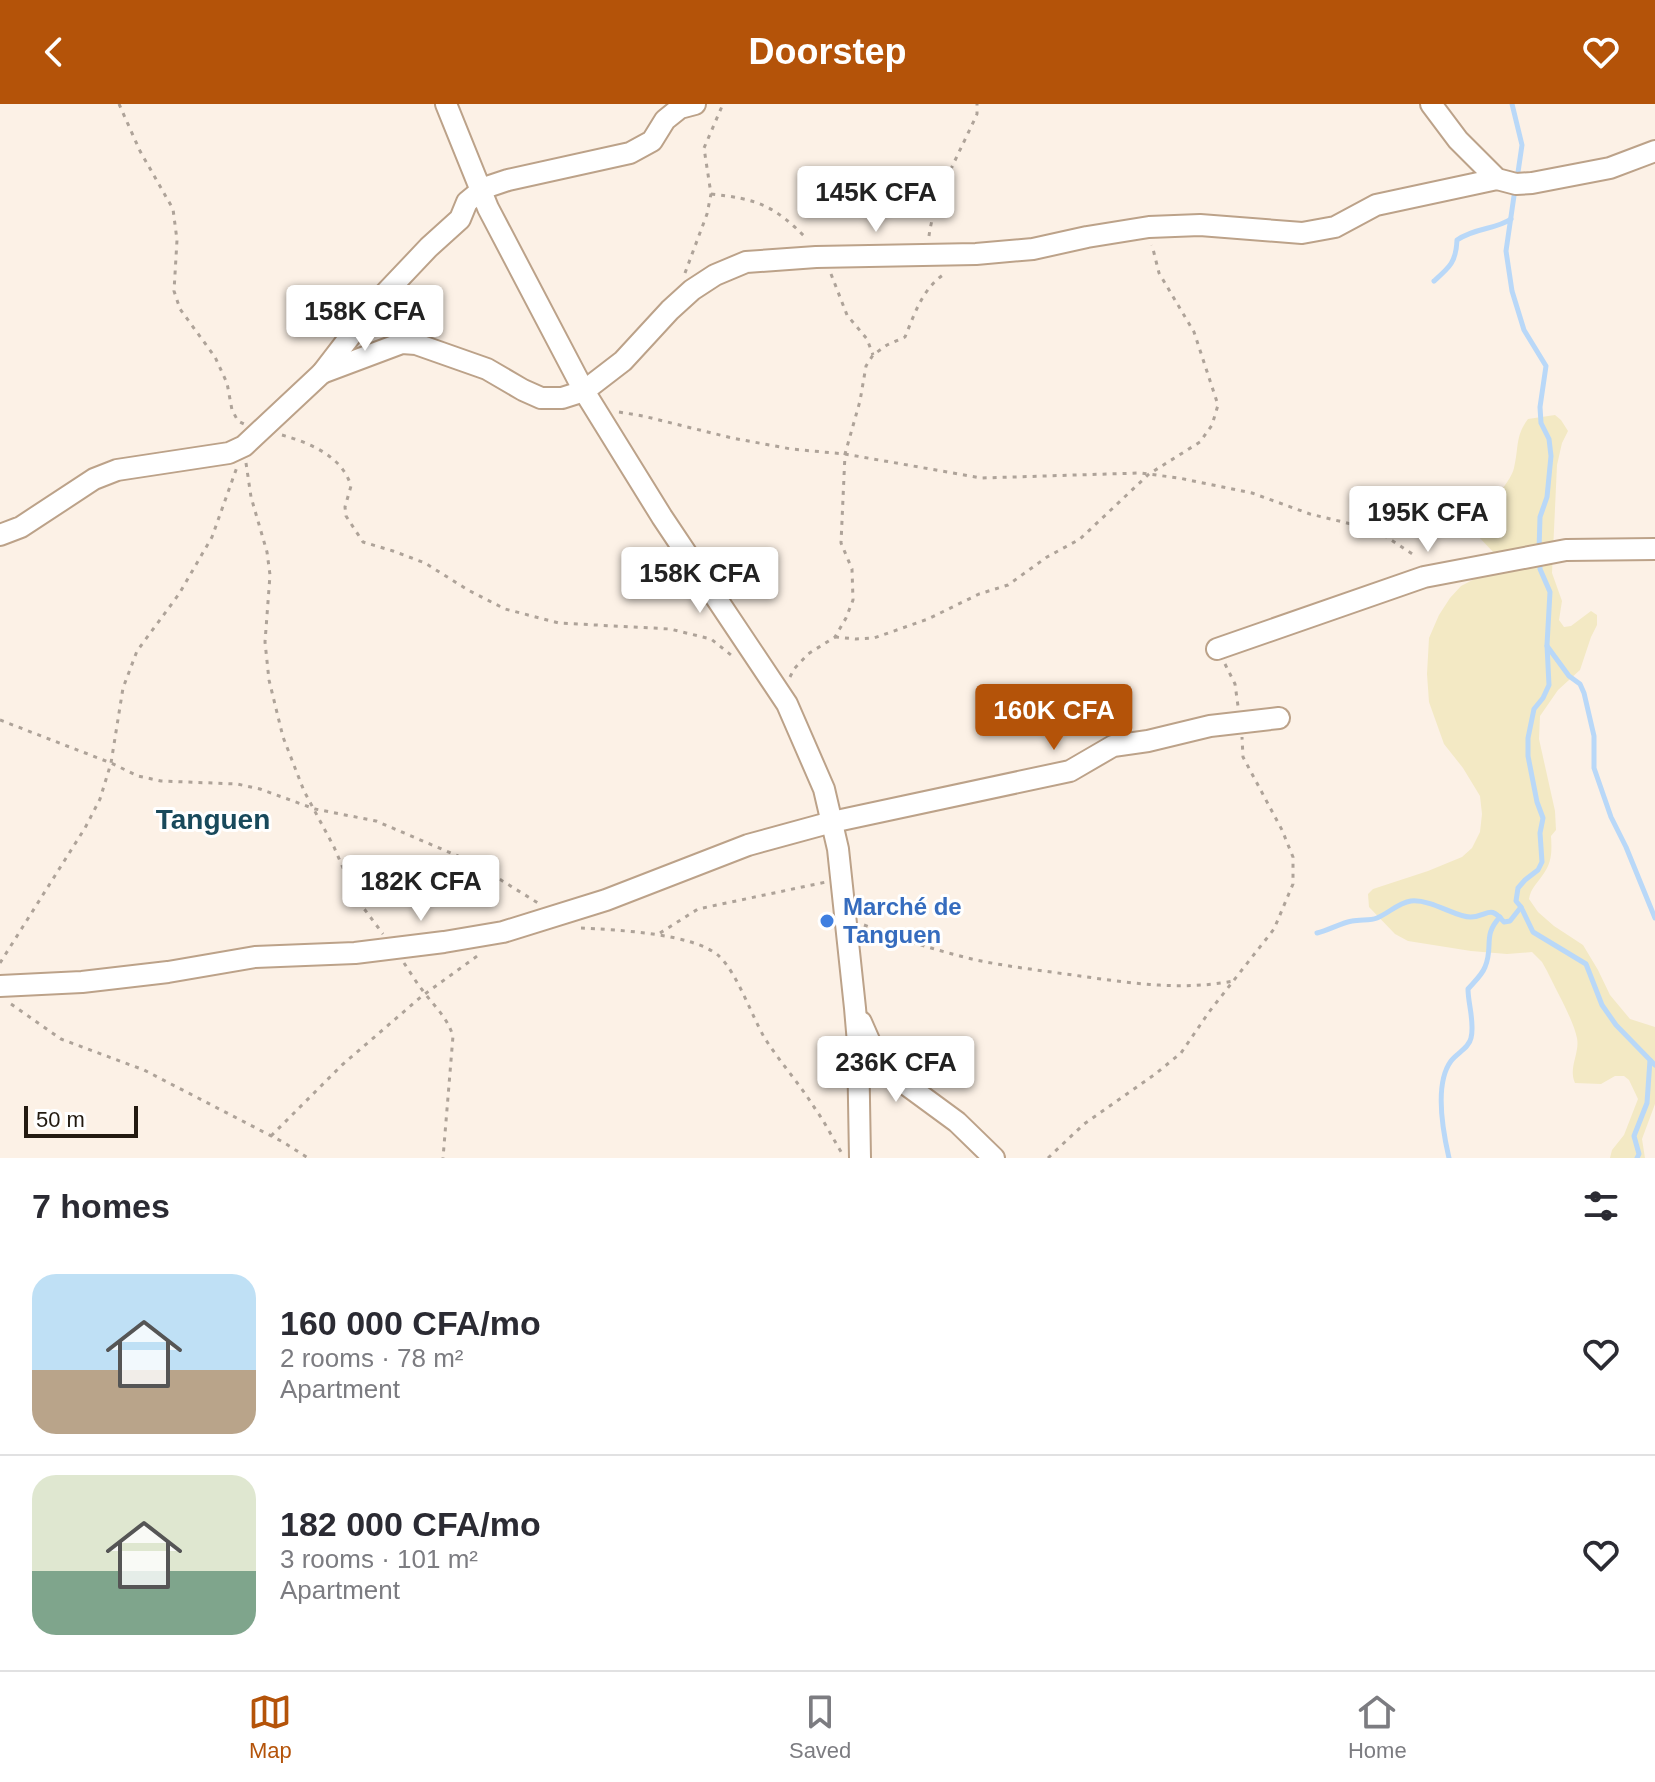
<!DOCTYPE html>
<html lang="en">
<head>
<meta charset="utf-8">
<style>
  :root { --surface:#fff; --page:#f7f7f7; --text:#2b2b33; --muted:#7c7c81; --line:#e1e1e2; --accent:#b45309 }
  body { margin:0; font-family:Arial,sans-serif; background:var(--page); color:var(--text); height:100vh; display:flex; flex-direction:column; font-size:30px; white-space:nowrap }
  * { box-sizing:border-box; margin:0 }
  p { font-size:26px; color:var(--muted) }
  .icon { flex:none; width:44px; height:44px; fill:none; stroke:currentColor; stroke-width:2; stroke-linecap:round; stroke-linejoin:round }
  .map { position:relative; height:1054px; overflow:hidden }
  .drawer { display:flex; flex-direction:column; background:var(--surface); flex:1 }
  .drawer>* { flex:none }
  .scale { position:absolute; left:24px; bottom:20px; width:114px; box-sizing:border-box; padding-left:8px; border:4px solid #231a10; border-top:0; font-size:22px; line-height:28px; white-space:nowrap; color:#231a10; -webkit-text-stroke:6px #fff; paint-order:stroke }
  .price { position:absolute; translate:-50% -68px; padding:0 18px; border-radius:8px; background:#fff; color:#222; font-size:26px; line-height:52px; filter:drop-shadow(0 2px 4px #0008) }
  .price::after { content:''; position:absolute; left:50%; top:48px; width:24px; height:18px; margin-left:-12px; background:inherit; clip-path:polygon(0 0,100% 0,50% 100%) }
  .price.on { background:var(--accent); color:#fff }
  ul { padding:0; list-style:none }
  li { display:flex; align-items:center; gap:24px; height:200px; padding:0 32px }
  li+li { border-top:2px solid var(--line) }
  li span { display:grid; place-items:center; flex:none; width:224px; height:160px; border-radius:24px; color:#555 }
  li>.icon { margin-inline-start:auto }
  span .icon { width:96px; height:96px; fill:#fffc; stroke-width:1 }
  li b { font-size:34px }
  h2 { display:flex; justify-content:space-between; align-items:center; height:96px; padding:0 32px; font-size:34px }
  header { display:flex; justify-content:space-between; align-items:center; height:104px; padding:0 32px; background:var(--accent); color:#fff; font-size:36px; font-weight:700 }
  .dock { display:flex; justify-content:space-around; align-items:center; height:112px; border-top:2px solid var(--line); background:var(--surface); font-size:22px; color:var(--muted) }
  .dock a { display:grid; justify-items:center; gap:4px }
  .dock .on { color:var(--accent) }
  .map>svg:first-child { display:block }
  .sand { fill:#f3e9c4 }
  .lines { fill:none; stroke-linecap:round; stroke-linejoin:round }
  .stream { stroke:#b9d8f8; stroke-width:5 }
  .minor-casing { stroke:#bca289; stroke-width:24 }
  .path { stroke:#aea399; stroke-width:3; stroke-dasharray:4 6; stroke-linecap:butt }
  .minor { stroke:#fff; stroke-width:20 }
  .shop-dot { fill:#3f7fe0; stroke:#fff; stroke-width:3 }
  .labels { text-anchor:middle; stroke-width:6; stroke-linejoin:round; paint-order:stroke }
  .shop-label { font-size:24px; font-weight:bold; fill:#366cbe; stroke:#fff; text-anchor:start }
  .quarter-label { font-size:28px; font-weight:bold; fill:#18495b; stroke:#fff }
</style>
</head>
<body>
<header><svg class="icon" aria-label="back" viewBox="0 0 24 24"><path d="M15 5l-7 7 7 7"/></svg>Doorstep<svg class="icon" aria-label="heart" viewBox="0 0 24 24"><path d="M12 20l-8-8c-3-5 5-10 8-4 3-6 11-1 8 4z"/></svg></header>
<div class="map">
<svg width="1655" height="1054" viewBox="0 0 1655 1054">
  <rect width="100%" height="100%" fill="#fcf1e6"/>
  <path class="sand" d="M1555,311L1561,316L1568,327L1562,339L1557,361L1552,469L1562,497L1559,516L1564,523L1571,522L1591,507L1597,511V521L1591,533L1580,566L1558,586L1540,612L1539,635L1555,707L1556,726L1551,732C1552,748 1552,759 1542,772C1536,781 1531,784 1529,795L1538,808L1554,822L1583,841L1598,866L1610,891L1630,915L1655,923V1000L1642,1035L1645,1054H1610L1612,1046L1624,1031L1638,995L1629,976L1624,972H1615L1601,980L1575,979C1568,964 1580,949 1577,934C1573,915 1556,886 1547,867L1542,858L1532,848L1507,850L1471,847L1408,837L1395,830L1369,803L1368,790L1373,785L1428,767L1462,753L1472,744L1480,728L1482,710L1480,692L1463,664L1444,640L1429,598L1427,570L1429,534L1439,511L1450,494L1461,482L1486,469L1496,451L1475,429V415C1487,402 1510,380 1514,364C1519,344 1515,332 1528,315Z"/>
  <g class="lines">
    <g class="stream">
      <path d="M1512,0L1522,41L1517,75"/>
      <path d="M1515,85L1506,147L1512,187L1524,226L1546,262L1540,303L1541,319L1549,335L1551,352L1547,393L1540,413L1539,446"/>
      <path d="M1434,177C1450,163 1456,158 1457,136C1476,123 1495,126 1511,115"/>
      <path d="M1540,456V465L1550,488L1547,541L1549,581L1543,594L1534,605L1528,634V652L1537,698L1543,714L1540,729L1542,758L1538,766L1525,776L1518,784L1516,797L1521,803L1533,828L1586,860L1602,901L1616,921L1655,961"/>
      <path d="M1547,542L1569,572L1580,580L1584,589L1594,632V664L1611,713L1626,743L1655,814"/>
      <path d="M1317,829C1329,826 1341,819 1352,817C1360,815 1370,817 1377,814C1389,809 1398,799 1411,797C1432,795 1457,814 1471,813C1489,812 1489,800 1504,818L1510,817L1521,803"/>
      <path d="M1449,1054C1443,1028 1434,980 1451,957C1457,949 1469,944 1471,934C1475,919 1468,900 1468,885C1474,878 1482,871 1485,863C1494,842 1482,832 1500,813"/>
      <path d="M1637,1054L1639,1050L1634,1032L1647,999L1650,956"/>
    </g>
    <g class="minor-casing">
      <g id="minor">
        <path d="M446,0L488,104L584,287L662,413L787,600L824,685L838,745L855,904L858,939L860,1054"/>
        <path d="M1431,0L1458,36L1497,75L1516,80L1532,79L1610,64L1655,47"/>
        <path d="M322,269L402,239L416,240L487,265L523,286L541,294H562L584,287L623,257L670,206L692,186L715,171L746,158L816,153L976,150L1033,145L1087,133L1149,123L1200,121L1302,129L1335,123L1376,101L1497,75"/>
        <path d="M0,431L21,423L94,375L117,366L229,349L244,342L322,269L375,200L429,143L460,115L467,98L484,84L508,76L630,49L652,37L665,16L680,4L695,0"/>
        <path d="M1217,545L1424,473L1566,446L1655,445"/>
        <path d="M0,882L82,878L168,868L255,853L355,849L444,838L503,828L606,796L748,741L832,718L1070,667L1113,642L1148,637L1210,622L1279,614"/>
        <path d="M861,918L872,943L893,971L957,1018L994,1054"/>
      </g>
    </g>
    <g class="path">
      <path d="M119,0L140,47L173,105L177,136L174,187L180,205L215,253L227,279L232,306L238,317L244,320"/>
      <path d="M711,90C757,95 774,101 807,135"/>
      <path d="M929,132C934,93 961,46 977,10V0"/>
      <path d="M685,169L707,110L711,90L704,44L723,0"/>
      <path d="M831,170L847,211L867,235L873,251"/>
      <path d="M619,308L643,312L732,334L791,345L845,350L981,374L1140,369L1179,374L1252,389L1310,410L1376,426L1417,453"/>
      <path d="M282,331C310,339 342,352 351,382L345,403L346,412L363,438L393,447L425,459L468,486L505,505L559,519L670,525L711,535L731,551"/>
      <path d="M246,359L251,393L267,448L270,471L265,538L269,576L283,633L304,687L334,743L356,794L383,830"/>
      <path d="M835,533L856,535L874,534L928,515L979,490L1008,481L1047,453L1080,435L1149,370L1200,338L1212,321L1218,301L1194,228L1159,169L1152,141"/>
      <path d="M1225,560L1235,580L1238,602"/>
      <path d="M790,573L794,565L808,550L835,533L846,514L853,496L852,465L841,439L845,350L860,297L866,262L873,251L887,241L905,233C915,209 923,183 946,169"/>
      <path d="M0,616L111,659L138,672L161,677L237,680L260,685L315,705L376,717L472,758L538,799"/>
      <path d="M864,821C900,835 938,847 976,856C1010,863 1045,867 1080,872C1130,879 1182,887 1233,877"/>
      <path d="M581,824C616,826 693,829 719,852C737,869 751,910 764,933C779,957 799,979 814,1003C825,1018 833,1035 843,1051"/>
      <path d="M660,829L698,805L826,778"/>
      <path d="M0,859L85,724L100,695L111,659L123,584L137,547L179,490L212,433L237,363"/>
      <path d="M404,859C410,868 416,878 423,887C435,903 447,913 453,932L443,1054"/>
      <path d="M11,900L61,935L144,966L283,1038L308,1054"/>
      <path d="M271,1032L342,961L422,892L480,850"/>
      <path d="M1048,1054L1084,1020L1154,971L1181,949L1209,908L1274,825L1293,780V753L1282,726L1243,653L1242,633"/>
    </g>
    <use href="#minor" class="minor"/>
  </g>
  <circle class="shop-dot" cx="827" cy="817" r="8"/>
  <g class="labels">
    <g class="shop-label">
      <text x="843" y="811">Marché de<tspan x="843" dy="28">Tanguen</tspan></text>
    </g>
    <g class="quarter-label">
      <text x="213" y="725">Tanguen</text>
    </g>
  </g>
</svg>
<div class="scale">50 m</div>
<b class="price" style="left:876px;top:130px">145K CFA</b>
<b class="price" style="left:365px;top:249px">158K CFA</b>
<b class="price" style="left:1428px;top:450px">195K CFA</b>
<b class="price" style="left:700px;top:511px">158K CFA</b>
<b class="price on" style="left:1054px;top:648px">160K CFA</b>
<b class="price" style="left:421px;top:819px">182K CFA</b>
<b class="price" style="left:896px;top:1000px">236K CFA</b>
</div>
<section class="drawer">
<h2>7 homes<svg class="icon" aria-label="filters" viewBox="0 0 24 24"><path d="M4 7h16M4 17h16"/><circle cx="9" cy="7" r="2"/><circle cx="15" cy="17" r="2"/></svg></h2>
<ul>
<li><span style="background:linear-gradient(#bfe0f5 60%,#b9a48a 0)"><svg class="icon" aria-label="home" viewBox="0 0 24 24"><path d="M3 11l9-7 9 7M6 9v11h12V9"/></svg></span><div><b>160 000 CFA/mo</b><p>2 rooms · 78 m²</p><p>Apartment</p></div><svg class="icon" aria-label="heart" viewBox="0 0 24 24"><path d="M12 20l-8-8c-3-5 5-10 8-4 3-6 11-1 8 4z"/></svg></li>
<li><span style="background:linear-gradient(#dfe7d0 60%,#7fa58c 0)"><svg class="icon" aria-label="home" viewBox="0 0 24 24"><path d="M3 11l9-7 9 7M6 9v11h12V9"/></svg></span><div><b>182 000 CFA/mo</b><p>3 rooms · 101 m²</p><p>Apartment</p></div><svg class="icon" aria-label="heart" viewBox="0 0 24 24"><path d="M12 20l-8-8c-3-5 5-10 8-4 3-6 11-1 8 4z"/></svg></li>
</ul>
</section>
<nav class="dock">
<a class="on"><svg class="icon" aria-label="map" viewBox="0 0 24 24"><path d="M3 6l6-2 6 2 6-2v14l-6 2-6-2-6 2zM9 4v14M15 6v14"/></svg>Map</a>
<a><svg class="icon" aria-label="saved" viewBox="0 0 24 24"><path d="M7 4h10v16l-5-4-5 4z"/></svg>Saved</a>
<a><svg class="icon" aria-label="home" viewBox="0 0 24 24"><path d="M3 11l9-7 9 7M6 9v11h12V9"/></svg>Home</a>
</nav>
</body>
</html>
